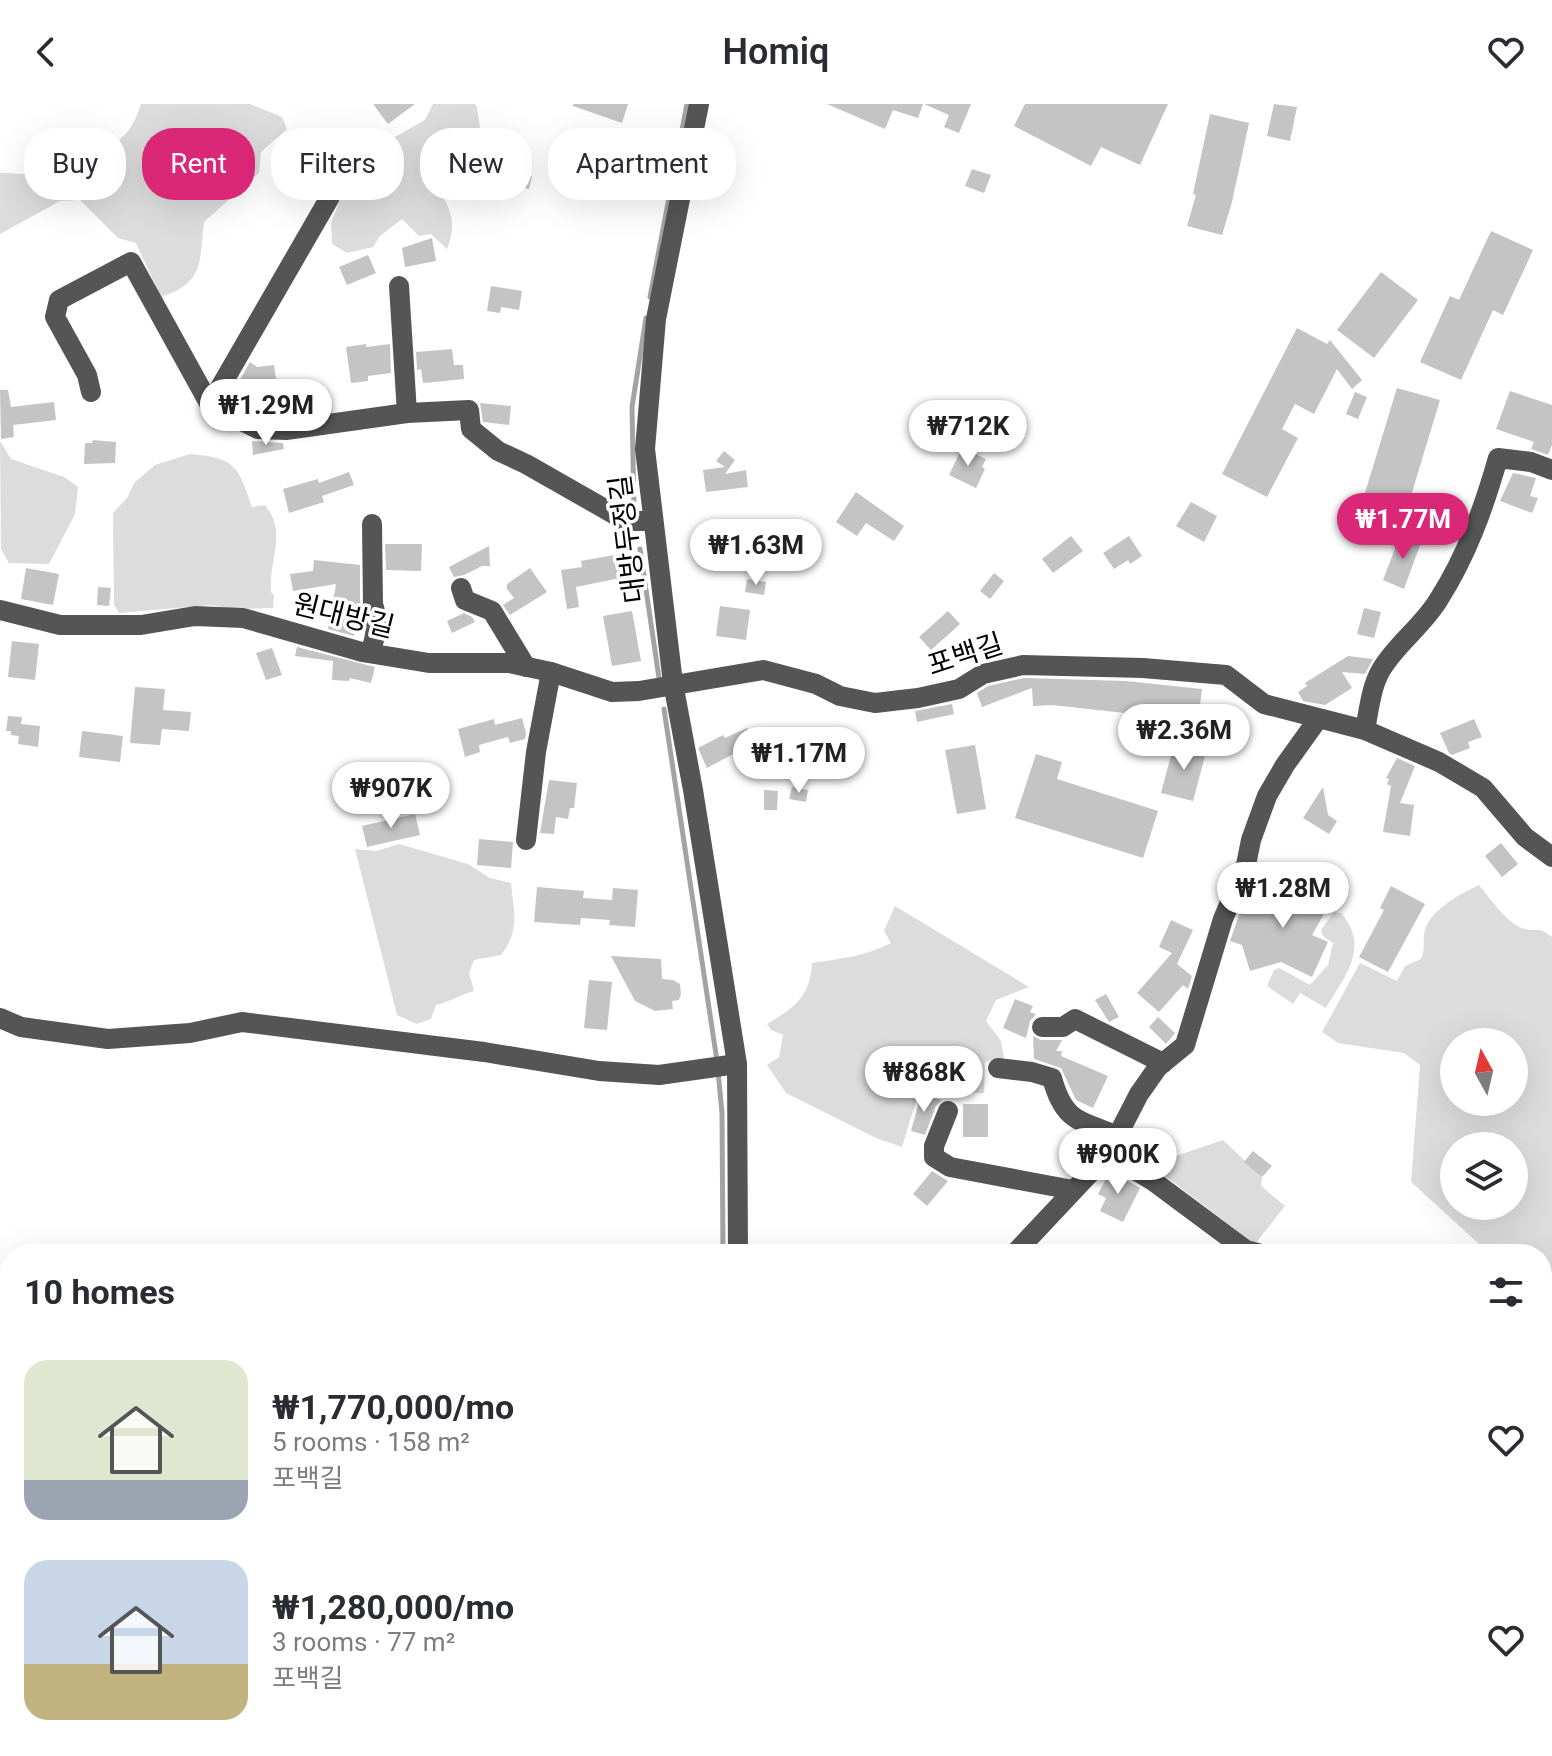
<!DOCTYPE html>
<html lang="en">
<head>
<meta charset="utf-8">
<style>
  :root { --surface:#fff; --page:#f2f2f3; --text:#2b2b33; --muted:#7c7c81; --accent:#db2777 }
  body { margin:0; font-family:Roboto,"Noto Sans KR",sans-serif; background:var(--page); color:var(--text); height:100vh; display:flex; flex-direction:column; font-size:30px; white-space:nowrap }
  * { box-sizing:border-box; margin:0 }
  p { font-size:26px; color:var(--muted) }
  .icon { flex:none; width:44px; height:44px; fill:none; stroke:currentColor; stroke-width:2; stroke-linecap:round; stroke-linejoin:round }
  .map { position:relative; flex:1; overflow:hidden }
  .drawer { position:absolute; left:0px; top:1140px; width:1552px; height:512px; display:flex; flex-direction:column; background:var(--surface); border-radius:32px 32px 0 0; box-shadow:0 8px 32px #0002 }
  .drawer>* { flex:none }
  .hud { position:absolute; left:24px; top:24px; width:800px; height:72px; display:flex; gap:16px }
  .needle { width:52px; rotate:352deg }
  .buttons { position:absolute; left:1440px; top:924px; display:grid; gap:16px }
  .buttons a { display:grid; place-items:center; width:88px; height:88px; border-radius:50%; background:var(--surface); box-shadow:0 8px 32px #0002; font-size:40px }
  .price { position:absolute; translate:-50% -68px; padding:0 18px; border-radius:28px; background:#fff; color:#222; font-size:26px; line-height:52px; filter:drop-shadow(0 2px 4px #0008) }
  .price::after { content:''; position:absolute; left:50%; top:48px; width:24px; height:18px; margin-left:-12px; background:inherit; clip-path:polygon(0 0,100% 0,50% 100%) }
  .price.current { background:var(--accent); color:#fff }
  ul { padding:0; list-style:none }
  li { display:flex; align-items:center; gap:24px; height:200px; padding:0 24px }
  li span { display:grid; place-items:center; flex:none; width:224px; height:160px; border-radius:24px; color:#555 }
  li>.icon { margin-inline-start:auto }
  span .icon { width:96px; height:96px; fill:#fffc; stroke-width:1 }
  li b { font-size:34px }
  h2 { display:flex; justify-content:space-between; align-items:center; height:96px; padding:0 24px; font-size:34px }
  .tag { padding:0 28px; border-radius:32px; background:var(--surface); box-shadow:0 8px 32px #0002; font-size:28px; line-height:72px }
  .tag.current { background:var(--accent); color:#fff }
  header { display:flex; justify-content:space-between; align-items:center; height:104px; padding:0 24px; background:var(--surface); font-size:36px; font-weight:600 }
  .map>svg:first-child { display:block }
  .green { fill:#dcdcdc; fill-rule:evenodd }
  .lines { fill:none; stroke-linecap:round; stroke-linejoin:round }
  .stream { stroke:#a3a3a3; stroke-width:5 }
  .building { fill:#c4c4c4 }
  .minor { stroke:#555; stroke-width:20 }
  .labels { text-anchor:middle; stroke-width:7; stroke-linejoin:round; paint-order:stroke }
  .street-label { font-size:28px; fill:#000; stroke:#fff }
</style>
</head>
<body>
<header><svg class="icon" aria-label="back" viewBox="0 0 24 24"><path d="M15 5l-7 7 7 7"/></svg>Homiq<svg class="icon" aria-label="heart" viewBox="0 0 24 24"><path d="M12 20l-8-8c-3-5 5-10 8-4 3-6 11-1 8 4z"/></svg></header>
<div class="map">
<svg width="1552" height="1652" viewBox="0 0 1552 1652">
  <rect width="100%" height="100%" fill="#fff"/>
  <g class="green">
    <path d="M141,0H250L282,13L287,25L261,48L259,69L204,118C199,159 205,178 161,193L136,139L118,134L80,96L60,97L0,130V69L74,72V50C111,45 129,38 141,0Z"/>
    <path d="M433,0H475L477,3L481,31C466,50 448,53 430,71C446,99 460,113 447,145L431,130L419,132L402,115L380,132L373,143L347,149L332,140L331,119L350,71H359L383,85L396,69L393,34L425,16Z"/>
    <path d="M0,337L11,355L64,373L78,383L75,410L49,460L9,459L1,445Z"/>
    <path d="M190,350C235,354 238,361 252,403L265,401C288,429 268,456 271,488L274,491L273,504L234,505L211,501L119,509L114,501L113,409L127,394L134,379L155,361Z"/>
    <path d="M399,740L468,760L490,774L511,779C514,810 520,825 501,851L474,856L469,869L474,887C459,891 450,898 436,901L431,915L417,920L397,911L355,745L376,747Z"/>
    <path d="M1479,781C1489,793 1507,819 1522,824C1537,829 1536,821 1552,833V1193L1542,1192V1150H1490L1411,1078L1420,961L1404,949L1338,939L1322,928L1360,859L1397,877L1405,862L1421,855C1425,846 1423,840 1424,831C1427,807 1460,790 1479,781ZM1454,938H1514V998H1454ZM1454,1042H1514V1102H1454Z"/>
    <path d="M895,802L1029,883L996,896L986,917L1001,937L1004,954L985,958L984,989L919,987L902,1043L876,1034L786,989L767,961L779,953L783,931L771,926L767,920C795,903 810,893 812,859C839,855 867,852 891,839L884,827Z"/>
    <path d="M1334,808L1341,809C1371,843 1344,873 1326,904L1300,889L1293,900L1267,882L1274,866L1279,864L1310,881L1328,861L1333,839L1323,832L1321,826Z"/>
    <path d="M1223,1036L1262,1073L1261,1082L1285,1102L1255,1140L1161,1069L1164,1056Z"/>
    <path d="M1552,1320V1391L1542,1398V1346Z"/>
  </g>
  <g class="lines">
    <g class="stream">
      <path d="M650,193L687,0"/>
      <path d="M634,404L632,303L646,214"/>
      <path d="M640,445L659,574"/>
      <path d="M664,605L717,957"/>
      <path d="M718,967L722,1009L723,1150"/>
      <path d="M781,1642L784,1652"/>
    </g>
  </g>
  <g class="building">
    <path d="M373,0H415L388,20Z"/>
    <path d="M573,0H628L622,19L573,2Z"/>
    <path d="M827,0H923L918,14L893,6L885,25Z"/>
    <path d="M924,0H971L959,29L944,23L949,11Z"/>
    <path d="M1025,0H1168L1140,61L1101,43L1091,62L1014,22Z"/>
    <path d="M1274,0L1297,3L1290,37L1267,32Z"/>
    <path d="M1210,10L1249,19L1232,98L1222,131L1187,122L1196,91L1193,90Z"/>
    <path d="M369,42L390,57L375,79L354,63Z"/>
    <path d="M488,57L532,72L529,85L483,73Z"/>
    <path d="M972,65L991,71L984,89L965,82Z"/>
    <path d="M1491,127L1533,146L1503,211L1493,206L1461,276L1420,258L1450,192L1459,196Z"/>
    <path d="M432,134L436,157L405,163L402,144Z"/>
    <path d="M368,151L376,169L347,181L339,163Z"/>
    <path d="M1381,168L1418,196L1374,254L1337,226Z"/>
    <path d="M491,182L522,187L519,206L501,203L500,209L487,207Z"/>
    <path d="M1297,224L1327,240L1330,236L1362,276L1352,285L1337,265L1314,310L1295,300L1282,325L1298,334L1267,393L1222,370Z"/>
    <path d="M366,240V243L390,240L391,269L368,272V277L351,279L346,243Z"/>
    <path d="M452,245L454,261H463L464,275L423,279L421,265L417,266L416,248Z"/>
    <path d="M250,258L257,263L274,261L277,281L238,287L237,281Z"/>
    <path d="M1397,284L1440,296L1407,405L1364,392Z"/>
    <path d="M0,286H8L11,303L54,298L56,316L13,321L14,333L1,335Z"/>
    <path d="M1510,287L1552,301V341L1548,351L1531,345L1534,338L1496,325Z"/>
    <path d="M1355,288L1367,293L1358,315L1346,310Z"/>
    <path d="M480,299L511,302L509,321L483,318Z"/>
    <path d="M93,336L116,338L115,359L84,360L85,339H92Z"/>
    <path d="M252,337L283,339L284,345L253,351Z"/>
    <path d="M962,344L986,355L982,363L985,365L976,384L949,371Z"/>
    <path d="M724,347L735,356L725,370L746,366L748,383L706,388L703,366L725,363L716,357Z"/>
    <path d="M349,368L354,381L322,392L324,398L289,409L283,385L318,375L319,379Z"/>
    <path d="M1513,369L1536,374L1530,392L1538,394L1532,409L1500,397Z"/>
    <path d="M856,388L904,422L894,437L866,419L857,432L836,418Z"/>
    <path d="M1191,398L1217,412L1204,438L1176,422Z"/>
    <path d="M1401,429L1422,436L1404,485L1383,476Z"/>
    <path d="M1071,432L1083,447L1053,469L1042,455Z"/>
    <path d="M1129,432L1142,452L1130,460L1128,456L1114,465L1103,449Z"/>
    <path d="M774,435L775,465L758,466V436Z"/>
    <path d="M385,440H422L421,467L386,466Z"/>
    <path d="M489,442L490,462H482L464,471L454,473L449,463Z"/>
    <path d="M625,449L630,472L576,483L579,503L567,505L561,466L582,463L581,457Z"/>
    <path d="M314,456L360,461V499L354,532L328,525L336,480L293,487L290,470L313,467Z"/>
    <path d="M26,464L59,470L53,501L21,495Z"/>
    <path d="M530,464L547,488L510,511L503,501L514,494L507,485V480Z"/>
    <path d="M994,469L1004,477L990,495L980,487Z"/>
    <path d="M747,475L766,478L764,491L745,488Z"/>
    <path d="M98,483L111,484L109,502L97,501Z"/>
    <path d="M720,502L750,506L746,536L716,532Z"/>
    <path d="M1364,504L1381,508L1374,534L1357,530Z"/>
    <path d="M632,507L641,557L612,562L603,512Z"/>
    <path d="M948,507L960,520L931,546L919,533Z"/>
    <path d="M464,509L472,513L475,518L452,529L447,517Z"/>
    <path d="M12,537L39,540L35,576L8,573Z"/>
    <path d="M297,543L375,563L371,579L350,574L349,577L332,576L333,557L295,552Z"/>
    <path d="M272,544L282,571L266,576L256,549Z"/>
    <path d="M1348,552L1373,555L1365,570L1342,568L1352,584L1325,601L1303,597L1298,588L1307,582L1305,579Z"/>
    <path d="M1024,574L1126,577L1202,585L1198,617L1052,601L1033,602L1032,584L982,603L977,589L988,582Z"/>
    <path d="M135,583L165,585L163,606L191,608L189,627L162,625L160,641L130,639Z"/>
    <path d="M952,600L954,610L917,618L915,607Z"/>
    <path d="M8,612L22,613L21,620L40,622L38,643L18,640L19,632L11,631V627H6Z"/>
    <path d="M522,614L526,629L525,635L510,639L508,633L479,641L480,648L465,653L458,625L494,615L495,621Z"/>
    <path d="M1474,615L1482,633L1468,638L1470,644L1452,651L1449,649L1440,629Z"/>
    <path d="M747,624L765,666L750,673L739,647L707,664L698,644L723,631L725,634Z"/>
    <path d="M82,627L123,632L120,658L79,653Z"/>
    <path d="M1174,640L1206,648L1193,697L1161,689Z"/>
    <path d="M975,641L986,705L957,710L945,646Z"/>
    <path d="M1036,650L1062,658L1057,675L1158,707L1143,754L1015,714Z"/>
    <path d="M1397,654L1415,662L1400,699L1414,701L1410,732L1383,728L1391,682L1387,680L1389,675L1386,674Z"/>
    <path d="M549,676L577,679L574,704H570L568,715L556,713L554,730L540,729Z"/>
    <path d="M792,683L808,686L806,698L789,695Z"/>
    <path d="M1323,683L1328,711L1337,717L1329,730L1303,714Z"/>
    <path d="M764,686L778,687L777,706H764Z"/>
    <path d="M415,710L420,731L367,743L362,722Z"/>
    <path d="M479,735L513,738L511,764L477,761Z"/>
    <path d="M1501,739L1518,760L1502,773L1485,752Z"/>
    <path d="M1273,780L1310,783L1309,788L1330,799L1312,831L1328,838L1312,873L1281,858L1250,867L1242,841L1230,837L1243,800L1270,809Z"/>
    <path d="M1391,782L1425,800L1388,868L1359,853L1384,806L1380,804Z"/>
    <path d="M537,783L584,787L583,794L612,796L613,784L638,786L635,823L609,821L610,816L581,814L580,821L534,818Z"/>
    <path d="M1171,816L1193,826L1177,860L1192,872L1188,885L1183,881L1159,908L1137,889L1172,849L1159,843Z"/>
    <path d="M611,852L661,855L662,875L673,876L680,880L681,890L679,896L672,897L673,905L655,907L635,897Z"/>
    <path d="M589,876L612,878L607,926L584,924Z"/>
    <path d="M1106,890L1119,913L1109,918L1095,896Z"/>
    <path d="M1015,895L1033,902L1030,908L1036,910L1030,917L1026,934L1003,924Z"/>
    <path d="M1158,913L1175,929L1166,940L1149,923Z"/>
    <path d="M1033,932L1041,936H1062L1056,947H1062L1061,952L1108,972L1093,1004L1076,996L1061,964L1034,955Z"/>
    <path d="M921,991L942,996L936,1002L925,1031L911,1027Z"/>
    <rect x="963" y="1000" width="25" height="33"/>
    <path d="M1253,1047L1272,1062L1262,1073L1244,1058Z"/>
    <path d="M932,1067L948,1077L927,1102L913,1090Z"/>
    <path d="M1110,1067L1140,1084L1123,1118L1100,1107L1106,1094L1098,1090Z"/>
  </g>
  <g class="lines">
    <g class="minor">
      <path d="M699,0L656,215L645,345L673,579L693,686L737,960L738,1150"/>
      <path d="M399,182L407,309"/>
      <path d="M91,288L87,271L55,213L59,196L131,158L210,301L258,325L286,326L407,309L469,306L471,325L498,347L526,360L626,417H652"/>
      <path d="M210,301L330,93"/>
      <path d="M461,484L465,496L492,507L526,563"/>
      <path d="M0,506L60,521H141L195,512L243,514L362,548L429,559H509L551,568L612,588L639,587L763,566L816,580L840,592L875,599L918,594L959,585L983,570L1023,561L1143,564L1226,571L1264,600L1365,626L1439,658L1483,684L1525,733L1552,753"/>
      <path d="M370,549C376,533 379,517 373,500L372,420"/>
      <path d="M1365,626C1369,606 1371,583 1381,566C1396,540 1423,522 1439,495C1467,451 1484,403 1498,354L1531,358L1552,366"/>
      <path d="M526,736L536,648L551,568"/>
      <path d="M0,914L21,923L108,935L190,929L242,918L484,948L599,967L659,971L737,960"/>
      <path d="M1042,923H1063L1075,915L1163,959"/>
      <path d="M998,964L1032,968L1052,974C1064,1018 1079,1016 1118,1032"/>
      <path d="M948,1007L934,1042V1053L950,1063L1073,1086"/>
      <path d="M1108,1050L1153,1077L1246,1146L1261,1150"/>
      <path d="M1014,1150L1108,1050L1139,990L1158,963L1185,941L1223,815L1246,761L1251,736L1267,692L1285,661L1318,615"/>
      <path d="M0,1412L10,1416"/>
      <path d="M579,1642L597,1652"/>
      <path d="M800,1642L804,1652"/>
      <path d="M951,1642L981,1652"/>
      <path d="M1003,1652L1007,1642"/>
      <path d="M1150,1652L1152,1646"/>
    </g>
  </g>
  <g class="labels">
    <g class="street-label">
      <text transform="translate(627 435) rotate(-97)" y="10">대방두정길</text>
      <text transform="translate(344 511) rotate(14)" y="10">원대방길</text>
      <text transform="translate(965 550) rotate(-18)" y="10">포백길</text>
    </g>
  </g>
</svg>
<div class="buttons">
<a><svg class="needle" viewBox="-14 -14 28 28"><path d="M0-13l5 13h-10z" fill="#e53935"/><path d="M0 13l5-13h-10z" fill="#7c7c81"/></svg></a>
<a><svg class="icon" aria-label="layers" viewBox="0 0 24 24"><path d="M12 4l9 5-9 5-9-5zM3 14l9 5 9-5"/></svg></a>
</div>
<b class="price" style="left:266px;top:343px">₩1.29M</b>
<b class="price" style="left:968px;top:364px">₩712K</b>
<b class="price current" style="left:1403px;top:457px">₩1.77M</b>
<b class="price" style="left:756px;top:483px">₩1.63M</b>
<b class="price" style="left:1184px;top:668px">₩2.36M</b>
<b class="price" style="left:799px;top:691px">₩1.17M</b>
<b class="price" style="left:391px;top:726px">₩907K</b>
<b class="price" style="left:1283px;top:826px">₩1.28M</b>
<b class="price" style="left:924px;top:1010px">₩868K</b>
<b class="price" style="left:1118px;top:1092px">₩900K</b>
<div class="hud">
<a class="tag">Buy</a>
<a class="tag current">Rent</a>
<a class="tag">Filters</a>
<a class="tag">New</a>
<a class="tag">Apartment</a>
</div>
<section class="drawer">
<h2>10 homes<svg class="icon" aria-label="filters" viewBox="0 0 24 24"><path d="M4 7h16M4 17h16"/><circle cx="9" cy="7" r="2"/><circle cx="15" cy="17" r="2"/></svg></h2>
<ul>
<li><span style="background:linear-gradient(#dfe7d0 75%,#9aa5b1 0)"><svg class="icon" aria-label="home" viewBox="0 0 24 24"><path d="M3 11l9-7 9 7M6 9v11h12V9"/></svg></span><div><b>₩1,770,000/mo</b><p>5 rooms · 158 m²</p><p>포백길</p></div><svg class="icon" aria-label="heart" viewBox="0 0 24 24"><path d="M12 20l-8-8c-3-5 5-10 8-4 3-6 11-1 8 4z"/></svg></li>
<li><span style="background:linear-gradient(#c9d6e8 65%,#c2b280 0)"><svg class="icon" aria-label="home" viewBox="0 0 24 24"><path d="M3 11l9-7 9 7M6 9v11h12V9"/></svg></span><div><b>₩1,280,000/mo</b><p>3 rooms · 77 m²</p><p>포백길</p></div><svg class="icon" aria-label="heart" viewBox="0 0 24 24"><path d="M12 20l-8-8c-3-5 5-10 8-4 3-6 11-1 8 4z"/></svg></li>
</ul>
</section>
</div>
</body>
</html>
